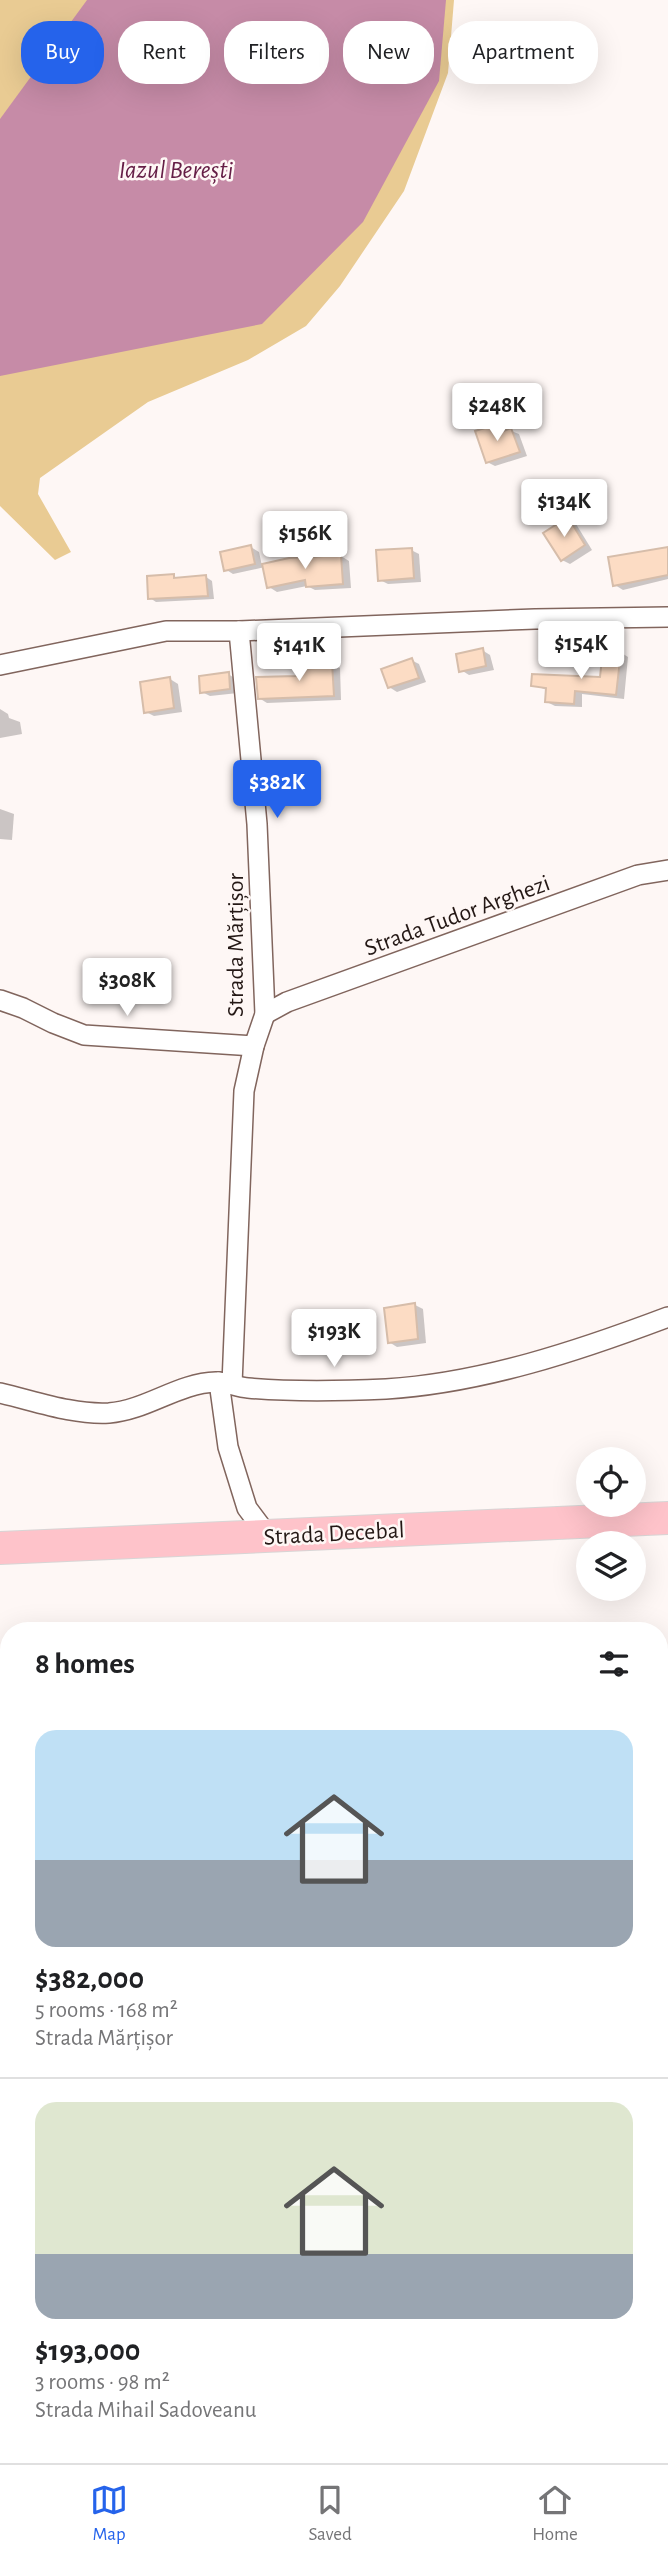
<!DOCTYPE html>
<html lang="en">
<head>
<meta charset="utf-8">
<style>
  :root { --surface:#fff; --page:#f2f2f2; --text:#202124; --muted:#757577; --line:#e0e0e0; --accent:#2563eb }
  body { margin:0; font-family:"Alegreya Sans",sans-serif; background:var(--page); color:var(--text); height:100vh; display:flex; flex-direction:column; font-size:26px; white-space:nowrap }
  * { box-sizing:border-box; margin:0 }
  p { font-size:23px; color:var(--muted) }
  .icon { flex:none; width:38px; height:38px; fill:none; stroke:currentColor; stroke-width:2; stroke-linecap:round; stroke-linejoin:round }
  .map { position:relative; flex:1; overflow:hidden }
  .sheet { position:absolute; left:0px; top:1622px; width:668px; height:842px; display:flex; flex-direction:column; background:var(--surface); border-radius:28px 28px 0 0; box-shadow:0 7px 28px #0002 }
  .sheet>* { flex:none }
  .guide { position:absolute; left:21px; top:21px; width:626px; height:63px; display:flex; gap:14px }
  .fabs { position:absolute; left:576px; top:1447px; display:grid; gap:14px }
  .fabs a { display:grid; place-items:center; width:70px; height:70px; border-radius:50%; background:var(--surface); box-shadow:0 7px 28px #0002; font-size:35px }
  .price { position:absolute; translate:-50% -60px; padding:0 16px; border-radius:7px; background:#fff; color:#222; font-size:23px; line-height:46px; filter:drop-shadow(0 2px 4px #0008) }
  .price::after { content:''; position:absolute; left:50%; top:42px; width:21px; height:16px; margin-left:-10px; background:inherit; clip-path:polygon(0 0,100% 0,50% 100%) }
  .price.current { background:var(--accent); color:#fff }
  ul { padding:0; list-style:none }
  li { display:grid; align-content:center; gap:14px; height:371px; padding:0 35px }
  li+li { border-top:2px solid var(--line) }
  li span { display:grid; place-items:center; height:217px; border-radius:21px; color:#555 }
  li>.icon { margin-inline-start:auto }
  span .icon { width:126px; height:126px; fill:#fffc; stroke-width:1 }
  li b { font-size:30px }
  h2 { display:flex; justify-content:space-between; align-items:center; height:84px; padding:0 35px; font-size:30px }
  .chip { padding:0 24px; border-radius:28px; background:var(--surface); box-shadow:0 7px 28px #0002; font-size:24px; line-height:63px }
  .chip.current { background:var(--accent); color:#fff }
  .tab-bar { display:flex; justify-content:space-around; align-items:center; height:98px; border-top:2px solid var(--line); background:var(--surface); font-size:19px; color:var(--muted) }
  .tab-bar a { display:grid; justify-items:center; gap:4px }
  .tab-bar .current { color:var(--accent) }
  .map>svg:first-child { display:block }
  .built { fill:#fae9e5 }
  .green { fill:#e9cb93 }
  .water { fill:#c68ba7 }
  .shadow { fill:#0003 }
  .building { fill:#fcdcc4; stroke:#d6bdaa; stroke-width:2 }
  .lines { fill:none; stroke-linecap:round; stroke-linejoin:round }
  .minor-casing { stroke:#81655d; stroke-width:22 }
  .primary-casing { stroke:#d8d5d5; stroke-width:34 }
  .minor { stroke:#fff; stroke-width:19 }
  .primary { stroke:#fec3ca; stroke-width:32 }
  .labels { text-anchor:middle; stroke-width:5; stroke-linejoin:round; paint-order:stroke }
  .street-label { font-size:24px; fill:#241815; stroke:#fef7f5 }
  .water-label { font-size:26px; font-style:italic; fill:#651e46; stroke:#fef7f5 }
</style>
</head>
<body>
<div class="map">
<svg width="668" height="2463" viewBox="0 0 668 2463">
  <rect width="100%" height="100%" fill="#fef7f5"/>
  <path class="built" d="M9,2231V2455H107L109,2463H0V2233Z"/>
  <path class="green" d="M0,0H454L448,73L404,191L340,286L306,326L248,360L148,402L40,478L38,494L71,552L55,560L0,506Z"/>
  <path class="water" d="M87,0H446L439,81L363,222L262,324L0,376V119Z"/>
  <g class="shadow">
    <path d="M498,426L519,434L527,456L495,466L487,462Z"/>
    <path d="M568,520L576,524L592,550L570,564L562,560Z"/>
    <path d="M251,547L259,552L262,566L290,560L341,556L349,561L351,588L315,590L307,586L277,592L269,587L265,567L233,574L225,569Z"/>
    <path d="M411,550L419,554L421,582L388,584L380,580Z"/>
    <path d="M668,550V579L623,590L615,585Z"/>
    <path d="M173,576L180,579L206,577L212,581L214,599L156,602L150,598Z"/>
    <path d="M482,650L490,655L494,670L469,675L461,670Z"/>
    <path d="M620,652L628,657L624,699L582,694V707L555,706L547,702V690L533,685L602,679Z"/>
    <path d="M411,660L419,664L426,682L397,692L389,687Z"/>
    <path d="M332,664L340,668L341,700L267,703L259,698Z"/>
    <path d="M228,674L236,679L238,693L210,696L202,692Z"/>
    <path d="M170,679L178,684L182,712L154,716L146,712Z"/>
    <path d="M0,709L8,714L9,718L20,722L22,734L0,738Z"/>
    <path d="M0,809L14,814L12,840L0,839Z"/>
    <path d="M415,1305L423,1309L426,1343L397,1347L389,1342Z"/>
  </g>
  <g class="building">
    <path d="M498,424L501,432L511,428L520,452L486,463L475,431Z"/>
    <path d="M568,517L585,545L561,561L543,533Z"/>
    <path d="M251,545L255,564L224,571L220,552Z"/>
    <path d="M668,547V575L613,586L608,557Z"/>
    <path d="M412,548L414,578L378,581L376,550Z"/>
    <path d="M341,555L343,584L306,587L305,580L267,588L262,564L289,558Z"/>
    <path d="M174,574V578L206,575L208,596L148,599L147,576Z"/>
    <path d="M483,648L486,666L459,672L456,654Z"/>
    <path d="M603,649L621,651L616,695L575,691L574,704L545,702L546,688L531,686L532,674L600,677Z"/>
    <path d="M412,658L419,678L388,688L381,669Z"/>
    <path d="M332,662L334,696L258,699L256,677L297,676L296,664Z"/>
    <path d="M229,672L230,689L200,693L199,676Z"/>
    <path d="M170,677L174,708L144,713L140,682Z"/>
    <path d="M415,1303L418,1339L388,1343L384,1308Z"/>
  </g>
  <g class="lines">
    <g class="minor-casing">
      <g id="minor">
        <path d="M0,665L166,631H239L535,619L668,617"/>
        <path d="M0,1000L23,1008L53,1023L84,1035L254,1046"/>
        <path d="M265,1014L287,1002L638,875L668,870"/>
        <path d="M219,1382L228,1447L247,1508L268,1536"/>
        <path d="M232,1384L244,1091L254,1046L265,1014L257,824L239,631"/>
        <path d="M0,1393C35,1401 73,1415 109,1413C147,1410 178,1383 216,1382C227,1382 237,1387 248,1388C292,1392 341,1391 386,1389C482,1383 578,1351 668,1317"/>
      </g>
    </g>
    <g class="primary-casing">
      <path id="primary" d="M0,1548L668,1518"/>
    </g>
    <use href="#minor" class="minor"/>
    <use href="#primary" class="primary"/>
  </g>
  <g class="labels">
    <g class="street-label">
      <text transform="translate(457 915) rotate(-20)" y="8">Strada Tudor Arghezi</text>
      <text transform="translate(235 945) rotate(-90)" y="8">Strada Mărțișor</text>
      <text transform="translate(334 1533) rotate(-3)" y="8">Strada Decebal</text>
    </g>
    <g class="water-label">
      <text x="176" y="178">Iazul Berești</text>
    </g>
  </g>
</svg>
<div class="fabs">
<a><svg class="icon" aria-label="locate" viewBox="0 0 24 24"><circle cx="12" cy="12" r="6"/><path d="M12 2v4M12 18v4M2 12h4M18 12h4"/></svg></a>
<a><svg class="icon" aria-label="layers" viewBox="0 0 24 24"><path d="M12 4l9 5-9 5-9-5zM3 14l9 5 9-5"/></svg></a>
</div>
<b class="price" style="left:497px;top:443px">$248K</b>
<b class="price" style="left:564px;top:539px">$134K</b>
<b class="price" style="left:305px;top:571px">$156K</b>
<b class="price" style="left:581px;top:681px">$154K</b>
<b class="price" style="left:299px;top:683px">$141K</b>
<b class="price current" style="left:277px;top:820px">$382K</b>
<b class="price" style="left:127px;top:1018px">$308K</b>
<b class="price" style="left:334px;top:1369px">$193K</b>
<div class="guide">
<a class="chip current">Buy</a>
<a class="chip">Rent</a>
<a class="chip">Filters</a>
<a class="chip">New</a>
<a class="chip">Apartment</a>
</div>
<section class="sheet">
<h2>8 homes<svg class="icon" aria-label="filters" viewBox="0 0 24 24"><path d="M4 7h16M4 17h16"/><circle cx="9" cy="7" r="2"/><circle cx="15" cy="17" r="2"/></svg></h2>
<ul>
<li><span style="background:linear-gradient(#bfe0f5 60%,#9aa5b1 0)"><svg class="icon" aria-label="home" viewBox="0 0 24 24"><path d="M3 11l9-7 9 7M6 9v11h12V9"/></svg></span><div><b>$382,000</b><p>5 rooms · 168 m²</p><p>Strada Mărțișor</p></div></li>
<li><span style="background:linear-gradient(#dfe7d0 70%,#9aa5b1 0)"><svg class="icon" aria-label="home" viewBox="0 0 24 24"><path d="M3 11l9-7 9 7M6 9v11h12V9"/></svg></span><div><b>$193,000</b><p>3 rooms · 98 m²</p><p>Strada Mihail Sadoveanu</p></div></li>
</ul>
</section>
</div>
<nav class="tab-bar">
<a class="current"><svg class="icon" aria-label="map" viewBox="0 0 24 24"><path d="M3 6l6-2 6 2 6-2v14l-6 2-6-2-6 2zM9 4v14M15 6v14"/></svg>Map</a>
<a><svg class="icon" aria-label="saved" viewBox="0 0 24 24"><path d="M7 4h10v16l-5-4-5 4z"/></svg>Saved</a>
<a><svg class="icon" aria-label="home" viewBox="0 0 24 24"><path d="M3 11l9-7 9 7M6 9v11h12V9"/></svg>Home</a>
</nav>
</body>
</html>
